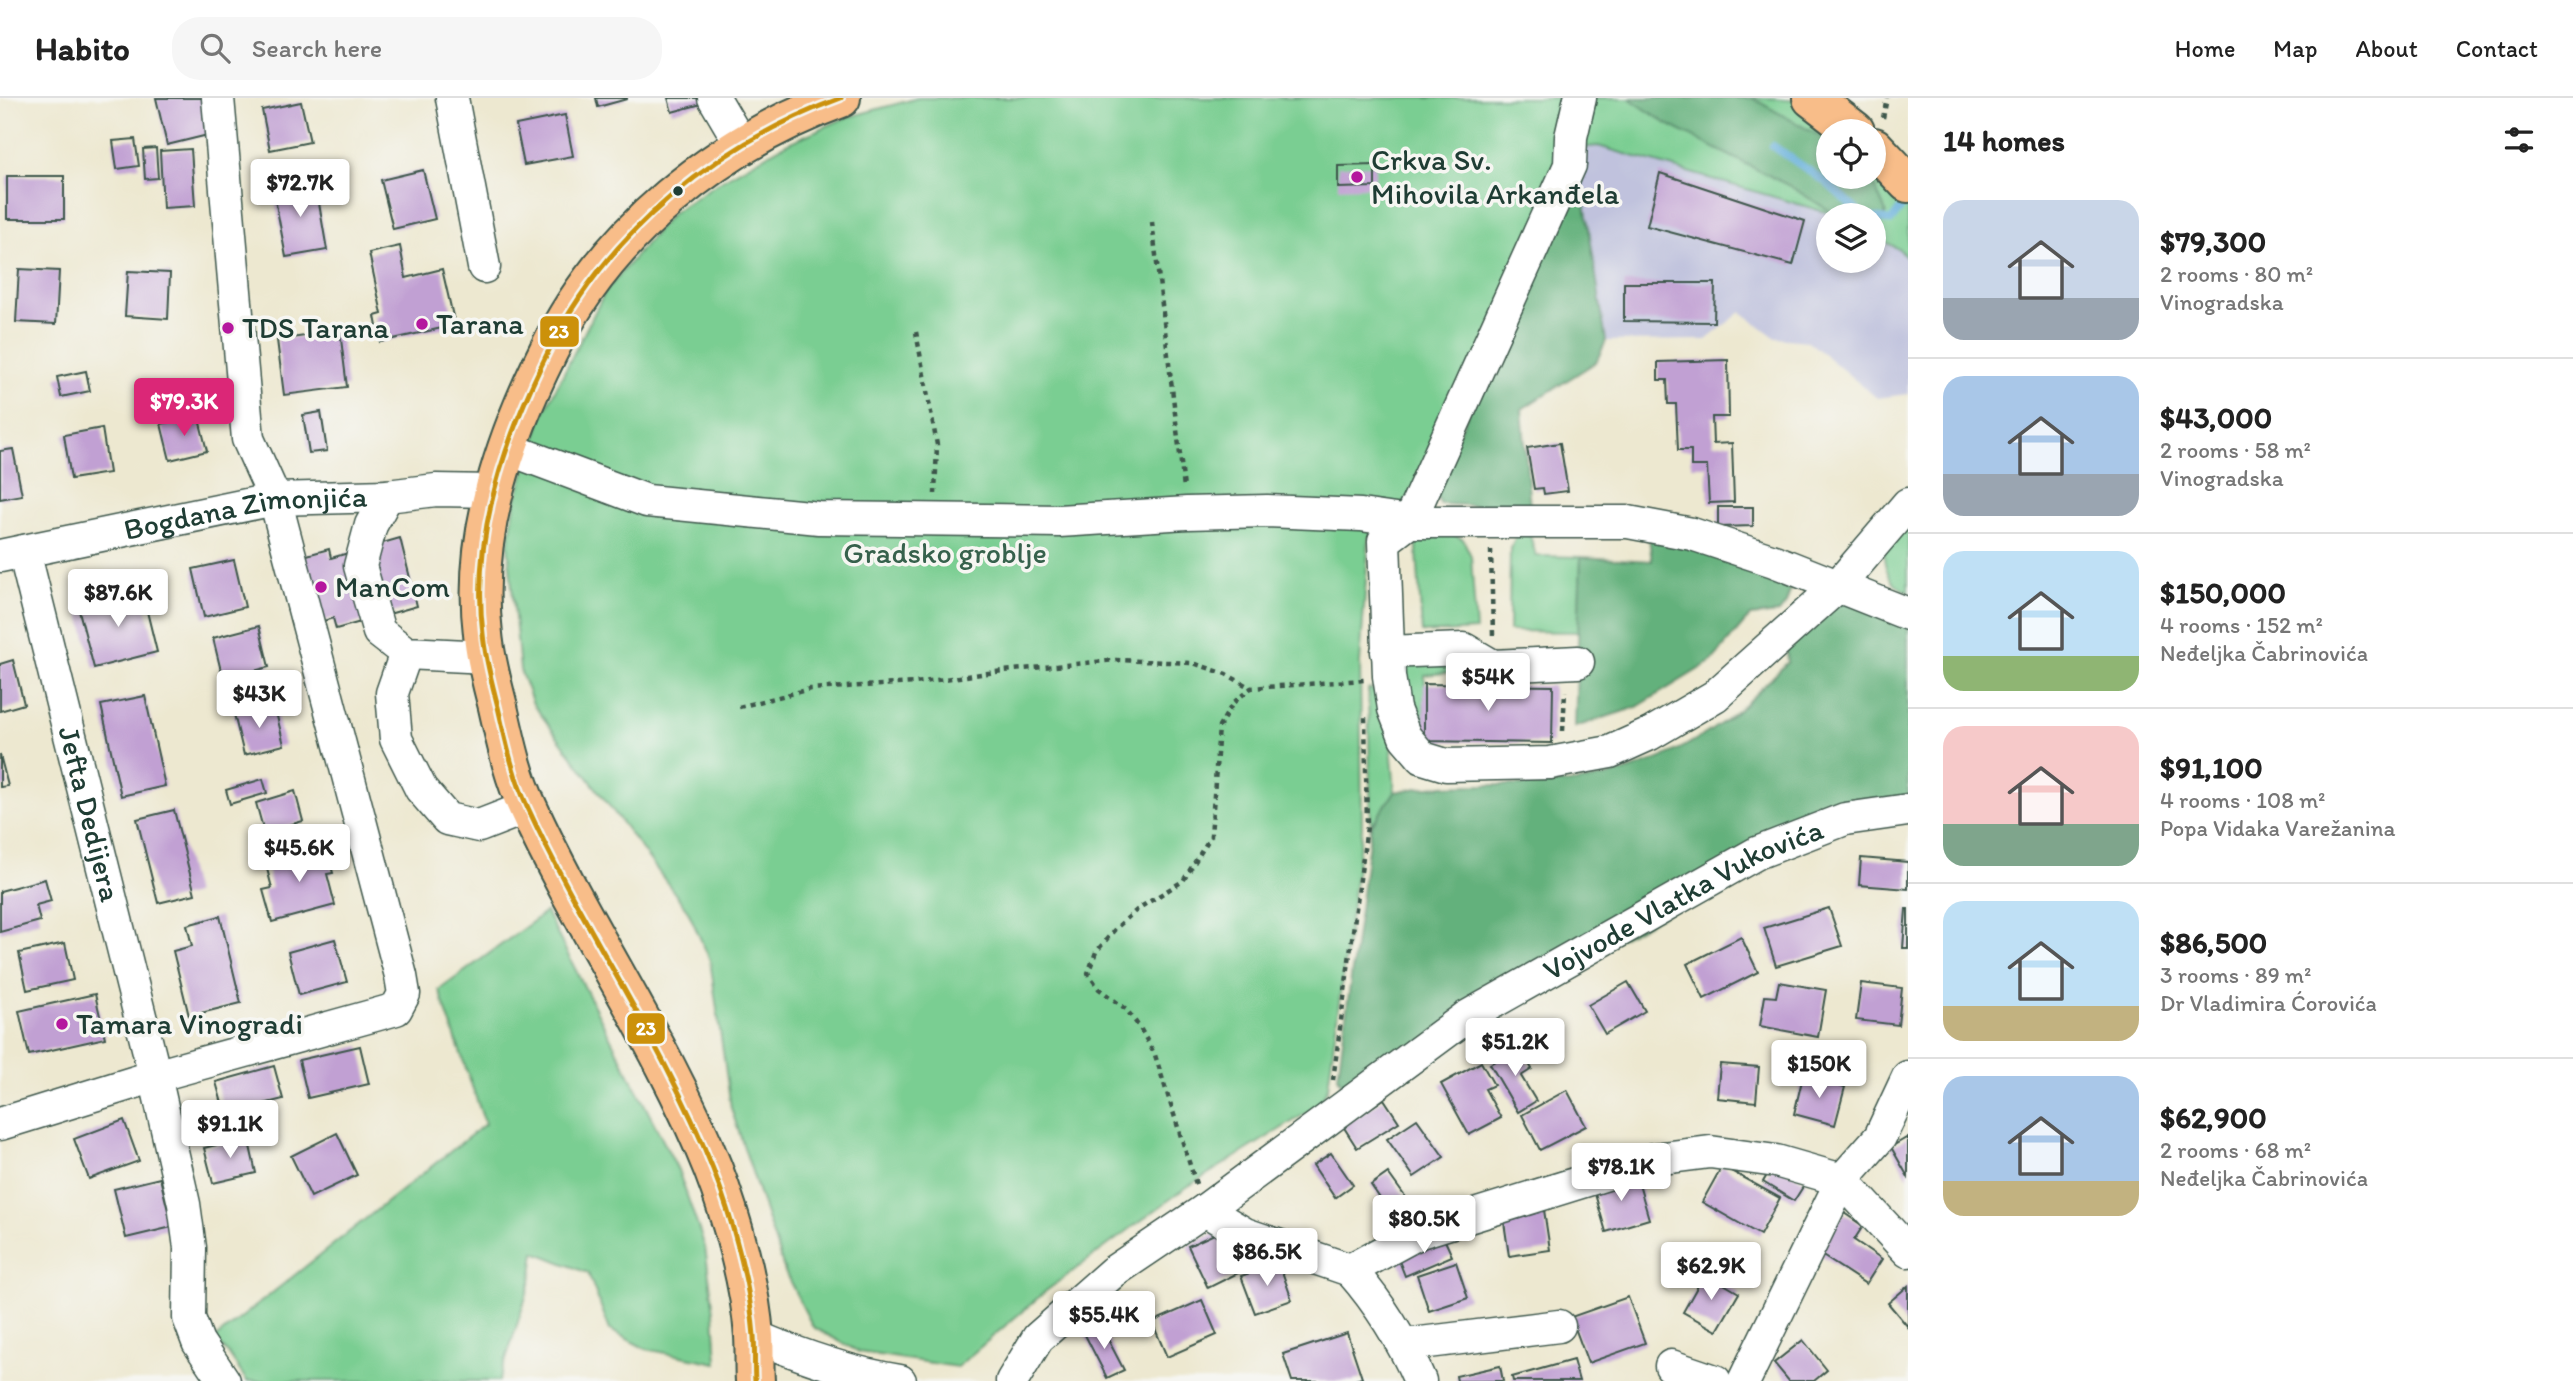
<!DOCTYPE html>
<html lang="en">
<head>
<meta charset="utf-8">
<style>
  :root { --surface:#fff; --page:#f6f6f6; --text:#222; --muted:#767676; --line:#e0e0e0; --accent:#db2777 }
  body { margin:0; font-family:Itim,sans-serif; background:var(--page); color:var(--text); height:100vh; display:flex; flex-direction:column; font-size:26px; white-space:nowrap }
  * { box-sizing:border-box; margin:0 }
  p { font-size:23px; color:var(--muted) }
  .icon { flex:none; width:38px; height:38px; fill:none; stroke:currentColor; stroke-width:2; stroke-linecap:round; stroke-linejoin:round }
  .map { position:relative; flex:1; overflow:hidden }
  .side { display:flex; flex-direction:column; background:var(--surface); width:665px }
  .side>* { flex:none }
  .controls { position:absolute; left:1816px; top:21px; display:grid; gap:14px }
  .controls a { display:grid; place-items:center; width:70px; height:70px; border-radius:50%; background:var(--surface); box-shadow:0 4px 10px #0003; font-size:35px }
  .price { position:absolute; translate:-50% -60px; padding:0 16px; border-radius:7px; background:#fff; color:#222; font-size:23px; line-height:46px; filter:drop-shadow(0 2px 4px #0008) }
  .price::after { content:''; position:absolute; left:50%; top:42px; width:21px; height:16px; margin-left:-10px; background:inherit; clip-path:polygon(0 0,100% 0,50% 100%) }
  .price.selected { background:var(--accent); color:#fff }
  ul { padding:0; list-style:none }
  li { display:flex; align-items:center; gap:21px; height:175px; padding:0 35px }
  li+li { border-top:2px solid var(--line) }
  li span { display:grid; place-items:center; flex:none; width:196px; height:140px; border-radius:21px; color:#555 }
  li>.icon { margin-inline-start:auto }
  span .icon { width:84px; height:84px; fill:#fffc; stroke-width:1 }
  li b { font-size:30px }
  h2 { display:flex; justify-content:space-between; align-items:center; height:84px; padding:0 35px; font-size:30px }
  header { display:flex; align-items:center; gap:42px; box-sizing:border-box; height:98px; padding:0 35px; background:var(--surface); border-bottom:2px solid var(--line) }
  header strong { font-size:33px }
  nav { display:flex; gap:38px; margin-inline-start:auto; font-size:24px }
  .search { width:490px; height:63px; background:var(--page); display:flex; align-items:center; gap:18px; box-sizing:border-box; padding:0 24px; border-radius:28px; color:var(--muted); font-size:26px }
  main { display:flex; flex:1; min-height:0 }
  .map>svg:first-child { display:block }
  .industrial { fill:#c0c2dd }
  .green { fill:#7ace92; stroke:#4c8663; stroke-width:2 }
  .forest { fill:#63b17c; stroke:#417758; stroke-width:2 }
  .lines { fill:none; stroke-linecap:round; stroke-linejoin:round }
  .stream { stroke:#61adda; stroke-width:8 }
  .building { fill:#c1a0d3 }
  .minor-casing { stroke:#3e574b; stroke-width:35 }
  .major-casing { stroke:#3e574b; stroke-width:42 }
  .path { stroke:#3e574b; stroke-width:4.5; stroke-dasharray:5 5; stroke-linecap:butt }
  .minor { stroke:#fff; stroke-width:32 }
  .major { stroke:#f8bd89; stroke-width:38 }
  .bus-1-casing { stroke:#f6f6f2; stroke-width:10 }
  .bus-1 { stroke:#cc910a; stroke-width:5 }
  .poi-dot { fill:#b5179e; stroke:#f6f6f2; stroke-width:2.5 }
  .bus-dot { fill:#1f3d34; stroke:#f6f6f2; stroke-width:2.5 }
  .labels { text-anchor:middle; stroke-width:7; stroke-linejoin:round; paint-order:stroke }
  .poi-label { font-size:30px; fill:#1f3d34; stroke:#f6f6f2; text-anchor:start }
  .street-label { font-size:30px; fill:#1f3d34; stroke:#f6f6f2 }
  .park-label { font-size:30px; fill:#36614c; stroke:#f6f6f2 }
  .line-badge { stroke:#f6f6f2; stroke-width:2.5 }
  .badge-label { font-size:19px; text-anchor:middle; font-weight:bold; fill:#fff }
</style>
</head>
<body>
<header>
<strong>Habito</strong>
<div class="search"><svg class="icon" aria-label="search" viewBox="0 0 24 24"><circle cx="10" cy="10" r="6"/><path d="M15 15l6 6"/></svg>Search here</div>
<nav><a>Home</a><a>Map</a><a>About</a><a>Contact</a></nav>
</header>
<main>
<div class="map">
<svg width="1908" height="1283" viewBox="0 0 1908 1283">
  <rect width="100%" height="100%" fill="#f6f6f2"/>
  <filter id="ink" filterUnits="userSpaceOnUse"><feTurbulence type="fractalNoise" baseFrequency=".0143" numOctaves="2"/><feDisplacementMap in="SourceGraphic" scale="14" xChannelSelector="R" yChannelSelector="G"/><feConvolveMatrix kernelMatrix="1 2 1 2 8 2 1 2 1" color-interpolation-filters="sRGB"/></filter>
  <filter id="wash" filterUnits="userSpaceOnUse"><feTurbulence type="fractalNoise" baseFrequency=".00686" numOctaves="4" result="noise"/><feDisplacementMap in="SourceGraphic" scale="28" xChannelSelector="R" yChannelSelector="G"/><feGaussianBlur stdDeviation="1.57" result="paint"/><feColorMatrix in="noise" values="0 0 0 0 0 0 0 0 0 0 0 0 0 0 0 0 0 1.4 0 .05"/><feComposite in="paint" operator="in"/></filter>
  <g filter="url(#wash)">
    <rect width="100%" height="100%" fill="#ede8d0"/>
    <path class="industrial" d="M1598,48L1835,117H1829V163H1874V138L1900,152L1908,160V296L1877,300L1808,243L1776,240L1741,214L1706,242L1606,243L1577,50Z"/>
    <g class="green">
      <path d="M918,0H1629L1667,26L1790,88L1836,117L1598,48L1577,50L1412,397L1369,439L1360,565L1362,730L1328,989L1319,1007L1184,1091L1046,1193L957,1269L859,1254L813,1229L785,1174L731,1010L710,862L688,813L533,606L520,572L508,447L516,401L543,316L605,194L672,115L724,81L786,46L845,20Z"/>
      <path d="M1752,0C1798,0 1798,0 1829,33V46L1814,35Z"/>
      <path d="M1874,61L1908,98V160L1900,152L1875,138L1886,114L1870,79H1874Z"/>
      <path d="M1908,416V494C1890,487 1881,466 1885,448C1888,437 1901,425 1908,416Z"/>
      <path d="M1520,433L1529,434L1536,458L1581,459L1578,534L1509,533L1510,450Z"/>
      <path d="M1448,434L1463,441L1471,458L1476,532L1422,535L1416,436Z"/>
      <path d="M1455,557L1454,574L1425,577L1424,643L1412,633L1402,571L1415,560Z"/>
      <path d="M1368,591L1380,593L1390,635L1395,694L1371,728Z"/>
      <path d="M546,814L678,1072L705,1149L714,1214L717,1265L646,1251L610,1232L588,1175L535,1154L531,1183L499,1283H247L227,1254L213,1242L485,1026L439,892Z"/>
    </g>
    <g class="forest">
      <path d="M1629,0H1752L1814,35L1829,46V79H1870L1886,114L1875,138L1874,117H1836L1790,88L1667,26Z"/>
      <path d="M1580,73L1606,243L1596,264L1522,311L1530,410L1440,406L1433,391Z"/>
      <path d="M1649,440L1692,445L1783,480L1790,493L1786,506L1779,515L1750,518L1712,563L1637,609L1575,629L1581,459L1652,463Z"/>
      <path d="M1845,501L1908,524V708L1844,717L1359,985L1343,990L1338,978L1371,728L1395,694C1446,683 1501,689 1554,686C1617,683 1675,659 1726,622C1748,606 1768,583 1788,564L1786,546Z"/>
    </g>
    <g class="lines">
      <g class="stream">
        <path d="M1773,48L1827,85L1862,117"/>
        <path d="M1874,120L1891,123L1905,105"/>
      </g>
    </g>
    <g id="blocks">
      <g class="building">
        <path d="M156,0H203L212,36L167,47Z"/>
        <path d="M596,0H627V1L598,9Z"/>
        <path d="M668,0H704L705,5L672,14Z"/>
        <path d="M301,4L310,44L270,52L262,12Z"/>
        <path d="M565,17L573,58L524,67L516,27Z"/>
        <path d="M135,41L139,68L117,71L113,43Z"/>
        <path d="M156,50L158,80L145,81L143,51Z"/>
        <path d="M191,51L195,108L163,110L160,53Z"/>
        <path d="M1375,67V89L1338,90V68Z"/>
        <path d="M423,72L435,121L393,131L381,82Z"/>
        <path d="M1660,75L1805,123L1793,167L1647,128Z"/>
        <rect x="7" y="78" width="57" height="43"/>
        <path d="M315,82L327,152L286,159L273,90Z"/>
        <path d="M400,148L406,180L442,171L455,227L380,244L375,218L382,216L369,155Z"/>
        <path d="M19,171L59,173L56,226L16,224Z"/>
        <path d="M128,173L170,175L168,221L125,218Z"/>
        <path d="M1624,185H1715L1714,224L1624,223Z"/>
        <path d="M340,233L347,289L284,297L277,242Z"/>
        <path d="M1728,262L1729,319H1712L1713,346L1732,345L1734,404L1709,405L1707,368H1691V352H1678L1676,306H1668L1667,282H1658V264Z"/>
        <path d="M86,273L90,293L61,299L57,279Z"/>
        <path d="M321,314L327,353L309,355L303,317Z"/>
        <path d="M198,317L207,353L170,362L161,326Z"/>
        <path d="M102,330L109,375L71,381L64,337Z"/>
        <path d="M1560,345L1568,393L1544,396L1543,390L1534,391L1527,350Z"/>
        <path d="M13,351L22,397L0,401V353Z"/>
        <path d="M1718,409H1753V428L1718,429Z"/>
        <path d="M400,440L417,508L336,531L333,520L314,526L296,460L329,451L331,460Z"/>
        <path d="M234,462L245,509L204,519L193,471Z"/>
        <path d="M142,493L157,554L94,570L78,509Z"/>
        <path d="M259,528L269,569L223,581L213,540Z"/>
        <path d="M13,562L24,606L0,613V566Z"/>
        <path d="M1424,586L1553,588L1552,645L1424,643Z"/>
        <path d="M145,598L165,688L121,698L101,607Z"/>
        <path d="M274,606L284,647L244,657L234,616Z"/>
        <path d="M0,657L8,688L0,689Z"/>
        <path d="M263,681L267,695L230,706L226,692Z"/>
        <path d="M295,693L303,723L264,734L256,705Z"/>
        <path d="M174,712L195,796L158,805L137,721Z"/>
        <path d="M325,747L333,775L327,776L335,807L272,824L263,792L272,790L265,763Z"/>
        <path d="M1861,760L1908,764V791L1859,787Z"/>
        <path d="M45,781L51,803L36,807L40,823L0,834V793Z"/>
        <path d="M1829,810L1842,848L1776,868L1764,830Z"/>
        <path d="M1906,811H1908V850H1903Z"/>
        <path d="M220,818L241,905L189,918L173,853L192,848L187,827Z"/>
        <path d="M1741,839L1758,874L1704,901L1687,866Z"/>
        <path d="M335,841L347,884L299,897L288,854Z"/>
        <path d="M65,845L73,882L27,892L19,855Z"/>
        <path d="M1628,884L1645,913L1605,936L1588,907Z"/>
        <path d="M1779,884L1826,892L1818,939L1760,928L1765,898L1776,899Z"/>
        <path d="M1861,885L1902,890L1898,927L1856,922Z"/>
        <path d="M95,896L105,940L29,957L19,913Z"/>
        <path d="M360,948L369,986L308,1000L299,962Z"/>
        <path d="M1519,949L1532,971L1521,978L1536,1003L1518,1014L1490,966Z"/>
        <path d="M1481,964L1494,987L1485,991L1501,1020L1469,1037L1441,986Z"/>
        <path d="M1720,966L1759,969L1756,1004L1717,1000Z"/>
        <path d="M274,968L283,1001L225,1016L216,984Z"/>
        <path d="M1803,978L1845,989L1835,1027L1794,1016Z"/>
        <path d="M1567,992L1586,1028L1540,1052L1522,1017Z"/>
        <path d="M1384,1001L1399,1024L1357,1050L1343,1028Z"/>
        <path d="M1417,1021L1444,1059L1414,1079L1387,1041Z"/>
        <path d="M124,1022L139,1063L89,1081L74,1041Z"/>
        <path d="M337,1035L357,1077L311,1099L291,1058Z"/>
        <path d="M248,1039L256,1075L213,1085L204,1050Z"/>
        <path d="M1908,1039V1079L1891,1049Z"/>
        <path d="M1331,1055L1353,1087L1335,1100L1313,1067Z"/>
        <path d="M1774,1065L1806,1084L1794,1103L1763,1084Z"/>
        <path d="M1722,1068L1780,1100L1760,1137L1702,1104Z"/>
        <path d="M1388,1075L1406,1100L1388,1112L1371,1087Z"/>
        <path d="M1636,1076L1649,1121L1606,1134L1593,1089Z"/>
        <path d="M160,1080L172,1129L126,1140L114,1091Z"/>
        <path d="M1544,1112L1550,1152L1509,1158L1503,1117Z"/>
        <path d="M1844,1115L1863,1128L1854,1142L1882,1161L1866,1186L1818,1155Z"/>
        <path d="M1223,1132L1242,1173L1208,1190L1188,1148Z"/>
        <path d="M1442,1136L1452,1158L1405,1178L1396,1155Z"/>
        <path d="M1456,1164L1468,1200L1429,1213L1417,1177Z"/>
        <path d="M1279,1165L1292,1202L1255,1215L1241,1178Z"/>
        <path d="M1705,1175L1739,1195L1717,1233L1683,1214Z"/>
        <path d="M1908,1188V1229L1888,1205Z"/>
        <path d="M1628,1199L1645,1245L1588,1265L1571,1219Z"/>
        <path d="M1202,1202L1217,1237L1167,1259L1152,1224Z"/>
        <path d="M1100,1226L1124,1272L1107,1280L1084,1235Z"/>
        <path d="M1347,1235L1362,1280L1352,1283H1292L1283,1256Z"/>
        <path d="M1803,1242L1827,1272L1814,1283H1789L1774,1265Z"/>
        <path d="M1573,1262L1579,1283H1513L1512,1279Z"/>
        <path d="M1500,1268L1503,1283H1457L1456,1278Z"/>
      </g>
    </g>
  </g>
  <g filter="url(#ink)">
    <use href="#blocks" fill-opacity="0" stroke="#3e574b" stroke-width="2"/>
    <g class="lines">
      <g class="minor-casing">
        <g id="minor">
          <path d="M452,0L484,169"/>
          <path d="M714,0L741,46"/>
          <path d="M506,350L647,403L819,420L1059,423L1187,415L1267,413L1361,417L1409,424L1570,67L1571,39L1580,0"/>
          <path d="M387,398L371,427L360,468L379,534L406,555L487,559"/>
          <path d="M1908,406L1837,489L1715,598L1650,636L1610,654L1550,665L1446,667L1423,660L1405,639L1394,611L1389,578L1384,443L1409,424H1628L1692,436L1774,463L1908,516"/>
          <path id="s1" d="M24,453L155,978L184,1106L190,1150L189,1220L198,1244L224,1283"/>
          <path id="s2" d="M0,458L275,401L387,398L436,392L494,393"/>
          <path d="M1387,554L1464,551L1493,568L1578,564"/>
          <path d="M406,555L392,595L396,641L421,691L447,721L479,728L528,709"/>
          <path d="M0,1026L155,978L375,917L396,911L404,896L401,878L275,401L248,341L218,0"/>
          <path d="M1842,1082L1908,1153"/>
          <path d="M1205,1112L1245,1136L1350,1172L1420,1134L1655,1061L1710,1054L1776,1063L1842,1082"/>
          <path d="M1350,1172C1380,1206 1402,1241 1420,1283"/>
          <path d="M754,1238C801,1258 849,1275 900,1283"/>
          <path d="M1404,1247L1559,1228"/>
          <path d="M1671,1268L1715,1283"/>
          <path id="s3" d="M1012,1283L1038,1240L1113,1174L1205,1112L1465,920L1757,755L1845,721L1908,712"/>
          <path d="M1744,1283L1842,1082L1880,1039L1908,979"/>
        </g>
      </g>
      <g class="major-casing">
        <g id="major">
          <path d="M1812,0L1855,33"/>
          <path d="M1874,49L1908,85"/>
          <path d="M755,1283C754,1268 755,1253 754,1238C750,1185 732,1120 713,1071C663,944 584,833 528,710C513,678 506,644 498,609C492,585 485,560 483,536C471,438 505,340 548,254C606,135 718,45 841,0"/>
        </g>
      </g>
      <g class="path">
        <path d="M1883,20L1887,0"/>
        <path d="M1152,124L1184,390"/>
        <path d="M916,234L937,347L935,396"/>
        <path d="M1491,452L1493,537"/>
        <path d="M739,609L810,591L915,585L1003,573L1116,562L1193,565L1226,576L1251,590"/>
        <path d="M1563,633L1565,593"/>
        <path d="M1333,982L1367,729L1365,618"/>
        <path d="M1196,1086L1155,957L1140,930L1126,911L1099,891L1088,875L1096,854L1116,830L1139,810L1183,783L1211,738L1219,629L1233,605L1251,590L1364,582"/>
      </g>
      <use href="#minor" class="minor"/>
      <use href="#major" class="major"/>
      <g class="bus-1-casing">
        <path id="bus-1" d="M755,1283C754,1268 755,1253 754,1238C750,1185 732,1120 713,1071C663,944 584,833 528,710C513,678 506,644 498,609C492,585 485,560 483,536C471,438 505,340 548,254C606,135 718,45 841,0"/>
      </g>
      <use href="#bus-1" class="bus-1"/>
    </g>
  </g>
  <g class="poi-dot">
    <circle cx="1357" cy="79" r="7"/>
    <circle cx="422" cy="226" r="7"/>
    <circle cx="228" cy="230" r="7"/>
    <circle cx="321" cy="489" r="7"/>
    <circle cx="62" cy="926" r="7"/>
  </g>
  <circle class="bus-dot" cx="678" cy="93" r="6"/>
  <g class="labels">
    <g class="poi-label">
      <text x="1371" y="72">Crkva Sv.<tspan x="1371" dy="34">Mihovila Arkanđela</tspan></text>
      <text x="436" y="236">Tarana</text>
      <text x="242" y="240">TDS Tarana</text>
      <text x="335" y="499">ManCom</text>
      <text x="76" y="936">Tamara Vinogradi</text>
    </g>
    <g class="street-label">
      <text dy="10" stroke="none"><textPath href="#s2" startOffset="250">Bogdana Zimonjića</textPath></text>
      <text dy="10" stroke="none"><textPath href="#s1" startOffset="271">Jefta Dedijera</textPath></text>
      <text dy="10" stroke="none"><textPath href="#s3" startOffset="833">Vojvode Vlatka Vukovića</textPath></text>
    </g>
    <g class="park-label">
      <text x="945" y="465">Gradsko groblje</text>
    </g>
  </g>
  <g class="line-badge">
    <rect x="539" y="217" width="41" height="33" rx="7" fill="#cc910a"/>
    <rect x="626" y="914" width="40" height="33" rx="7" fill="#cc910a"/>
  </g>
  <g class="badge-label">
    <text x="559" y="240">23</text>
    <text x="646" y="937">23</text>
  </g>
</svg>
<div class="controls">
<a><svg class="icon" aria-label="locate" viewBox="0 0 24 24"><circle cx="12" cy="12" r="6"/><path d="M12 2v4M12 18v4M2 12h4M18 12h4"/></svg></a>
<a><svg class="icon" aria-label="layers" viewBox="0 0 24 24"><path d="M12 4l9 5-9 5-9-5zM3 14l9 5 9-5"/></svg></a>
</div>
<b class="price" style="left:300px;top:121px">$72.7K</b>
<b class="price selected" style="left:184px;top:340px">$79.3K</b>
<b class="price" style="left:118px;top:531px">$87.6K</b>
<b class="price" style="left:1488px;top:615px">$54K</b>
<b class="price" style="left:259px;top:632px">$43K</b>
<b class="price" style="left:299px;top:786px">$45.6K</b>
<b class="price" style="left:1515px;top:980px">$51.2K</b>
<b class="price" style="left:1819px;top:1002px">$150K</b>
<b class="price" style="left:230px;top:1062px">$91.1K</b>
<b class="price" style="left:1621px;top:1105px">$78.1K</b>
<b class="price" style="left:1424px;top:1157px">$80.5K</b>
<b class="price" style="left:1267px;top:1190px">$86.5K</b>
<b class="price" style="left:1711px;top:1204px">$62.9K</b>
<b class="price" style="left:1104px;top:1253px">$55.4K</b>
</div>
<section class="side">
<h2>14 homes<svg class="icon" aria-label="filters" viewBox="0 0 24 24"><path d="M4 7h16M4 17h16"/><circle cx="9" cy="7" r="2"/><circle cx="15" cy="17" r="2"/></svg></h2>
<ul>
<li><span style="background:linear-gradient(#c9d6e8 70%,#9aa5b1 0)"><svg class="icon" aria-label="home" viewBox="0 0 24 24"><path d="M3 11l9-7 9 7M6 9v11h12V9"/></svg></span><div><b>$79,300</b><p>2 rooms · 80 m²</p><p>Vinogradska</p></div></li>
<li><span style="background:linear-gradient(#a9c7e8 70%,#9aa5b1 0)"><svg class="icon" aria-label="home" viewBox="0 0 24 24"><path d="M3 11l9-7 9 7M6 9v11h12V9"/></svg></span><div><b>$43,000</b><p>2 rooms · 58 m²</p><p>Vinogradska</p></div></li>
<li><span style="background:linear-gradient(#bfe0f5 75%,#8fb573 0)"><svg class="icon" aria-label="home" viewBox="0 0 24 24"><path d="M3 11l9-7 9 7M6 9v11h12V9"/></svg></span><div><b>$150,000</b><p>4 rooms · 152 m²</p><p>Neđeljka Čabrinovića</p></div></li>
<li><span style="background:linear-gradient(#f6c9c9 70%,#7fa58c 0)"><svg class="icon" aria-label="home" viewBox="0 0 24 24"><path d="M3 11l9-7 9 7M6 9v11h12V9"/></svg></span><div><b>$91,100</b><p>4 rooms · 108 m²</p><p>Popa Vidaka Varežanina</p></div></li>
<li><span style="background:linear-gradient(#bfe0f5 75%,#c2b280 0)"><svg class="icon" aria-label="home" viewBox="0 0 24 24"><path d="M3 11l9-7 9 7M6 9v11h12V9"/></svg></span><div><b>$86,500</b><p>3 rooms · 89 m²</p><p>Dr Vladimira Ćorovića</p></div></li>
<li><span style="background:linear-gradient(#a9c7e8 75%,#c2b280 0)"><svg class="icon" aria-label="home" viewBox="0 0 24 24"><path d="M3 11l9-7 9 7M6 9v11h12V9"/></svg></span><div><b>$62,900</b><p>2 rooms · 68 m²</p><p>Neđeljka Čabrinovića</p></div></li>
</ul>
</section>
</main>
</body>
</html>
